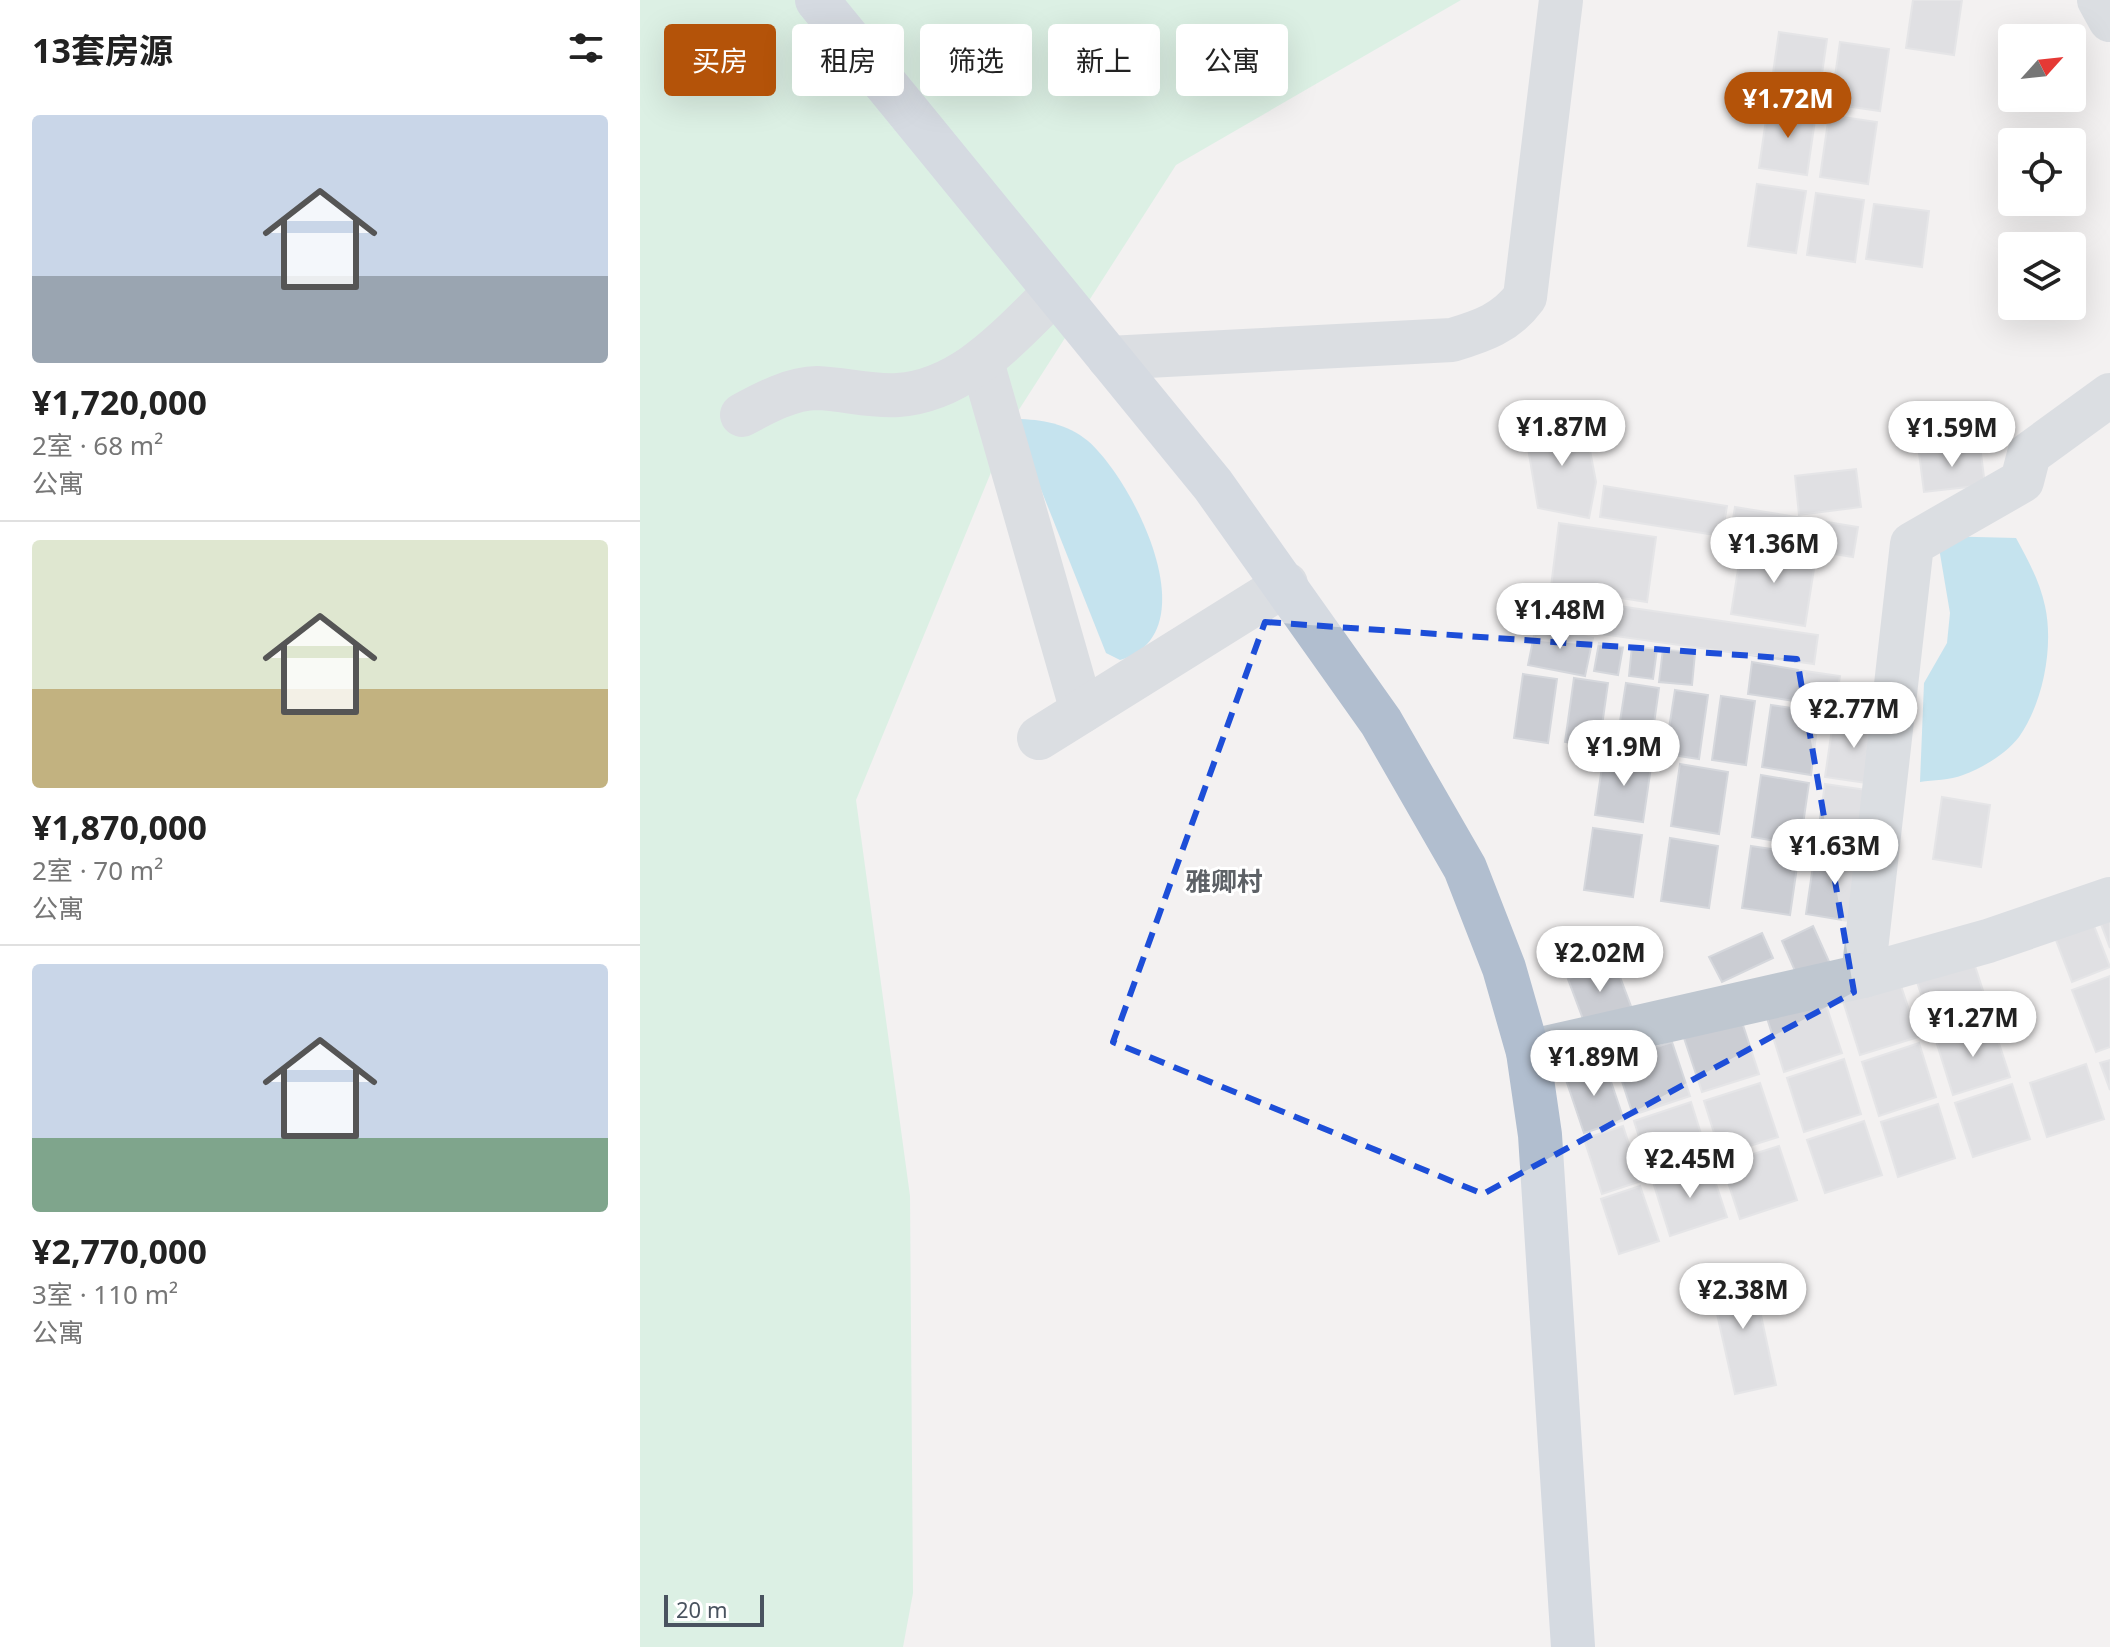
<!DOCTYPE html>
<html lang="zh">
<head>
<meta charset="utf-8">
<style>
  :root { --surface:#fff; --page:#f6f6f6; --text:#222; --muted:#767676; --line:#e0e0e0; --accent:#b45309 }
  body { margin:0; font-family:"Noto Sans","Noto Sans SC",sans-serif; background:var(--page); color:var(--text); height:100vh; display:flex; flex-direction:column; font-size:30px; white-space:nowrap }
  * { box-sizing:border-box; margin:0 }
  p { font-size:26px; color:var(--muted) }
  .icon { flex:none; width:44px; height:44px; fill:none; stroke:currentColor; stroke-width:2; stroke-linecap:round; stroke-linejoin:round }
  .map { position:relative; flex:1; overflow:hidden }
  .panel { display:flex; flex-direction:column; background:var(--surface); width:640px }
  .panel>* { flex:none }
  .hud { position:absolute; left:24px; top:24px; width:760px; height:72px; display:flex; gap:16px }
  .needle { width:52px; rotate:63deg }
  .controls { position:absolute; left:1358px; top:24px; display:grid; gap:16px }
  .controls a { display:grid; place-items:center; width:88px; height:88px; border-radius:8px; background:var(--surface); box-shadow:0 8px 32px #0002; font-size:40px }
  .scale { position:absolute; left:24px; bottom:20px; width:100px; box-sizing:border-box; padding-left:8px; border:4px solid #49535f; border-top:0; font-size:22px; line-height:28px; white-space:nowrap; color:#49535f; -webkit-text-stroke:6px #fff; paint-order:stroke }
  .price { position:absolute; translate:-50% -68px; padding:0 18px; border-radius:28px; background:#fff; color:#222; font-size:26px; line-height:52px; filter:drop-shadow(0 2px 4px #0008) }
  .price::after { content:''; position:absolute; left:50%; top:48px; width:24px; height:18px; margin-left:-12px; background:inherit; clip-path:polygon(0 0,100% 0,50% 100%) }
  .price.on { background:var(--accent); color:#fff }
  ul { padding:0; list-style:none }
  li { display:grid; align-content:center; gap:16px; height:424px; padding:0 32px }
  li+li { border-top:2px solid var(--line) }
  li span { display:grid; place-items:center; height:248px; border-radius:8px; color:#555 }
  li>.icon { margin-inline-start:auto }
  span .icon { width:144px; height:144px; fill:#fffc; stroke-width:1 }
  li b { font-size:34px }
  h2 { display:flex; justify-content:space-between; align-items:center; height:96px; padding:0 32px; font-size:34px }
  .tag { padding:0 28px; border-radius:8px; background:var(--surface); box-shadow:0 8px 32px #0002; font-size:28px; line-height:72px }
  .tag.on { background:var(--accent); color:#fff }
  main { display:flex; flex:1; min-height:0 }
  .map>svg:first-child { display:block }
  .green { fill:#c1efd6 }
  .water { fill:#8fd2ec }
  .building { fill:#cbcdd3; stroke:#d5d7dc; stroke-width:2 }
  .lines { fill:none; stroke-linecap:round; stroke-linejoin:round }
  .minor { stroke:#bfc7d0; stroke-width:44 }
  .major { stroke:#b1becf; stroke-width:44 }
  .marked { fill:none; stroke:#1d4ed8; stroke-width:6; stroke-dasharray:16 10; stroke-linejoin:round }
  .labels { text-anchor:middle; stroke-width:6; stroke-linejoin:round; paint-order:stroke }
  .quarter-label { font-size:26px; font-weight:bold; fill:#5d6166; stroke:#fff }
</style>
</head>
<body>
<main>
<section class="panel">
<h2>13套房源<svg class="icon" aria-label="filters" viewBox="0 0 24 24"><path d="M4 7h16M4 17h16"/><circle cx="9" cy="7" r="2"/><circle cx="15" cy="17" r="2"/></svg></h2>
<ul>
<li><span style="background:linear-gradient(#c9d6e8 65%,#9aa5b1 0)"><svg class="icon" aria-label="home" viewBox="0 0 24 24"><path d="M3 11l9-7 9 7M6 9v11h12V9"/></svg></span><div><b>¥1,720,000</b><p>2室 · 68 m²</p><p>公寓</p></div></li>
<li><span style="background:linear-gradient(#dfe7d0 60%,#c2b280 0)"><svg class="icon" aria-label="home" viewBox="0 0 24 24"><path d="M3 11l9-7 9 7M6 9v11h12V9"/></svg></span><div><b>¥1,870,000</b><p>2室 · 70 m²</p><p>公寓</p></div></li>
<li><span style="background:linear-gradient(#c9d6e8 70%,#7fa58c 0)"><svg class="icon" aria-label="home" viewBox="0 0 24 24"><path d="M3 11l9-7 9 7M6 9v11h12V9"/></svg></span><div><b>¥2,770,000</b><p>3室 · 110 m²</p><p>公寓</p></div></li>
</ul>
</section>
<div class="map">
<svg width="1470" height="1647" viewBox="0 0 1470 1647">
  <rect width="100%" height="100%" fill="#f3f1f1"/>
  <path class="green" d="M0,0H821L536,165L373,419L216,800L270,1196L273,1593L263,1647H0Z"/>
  <g class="water">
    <path d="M373,419C400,419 426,423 448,441C493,480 571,633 480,660L466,653Z"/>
    <path d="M1297,536L1376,538C1388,560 1400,582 1405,606C1414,647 1403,703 1379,737C1366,754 1342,768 1323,775C1310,780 1293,780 1280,782L1284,683L1307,643L1310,613Z"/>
  </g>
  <g class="building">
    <path d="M1273,0H1322L1314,55L1266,48Z"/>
    <path d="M1139,32L1187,39L1178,101L1130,94Z"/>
    <path d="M1200,42L1249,49L1240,111L1191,104Z"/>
    <path d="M1128,106L1176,113L1167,175L1119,168Z"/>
    <path d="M1189,115L1237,122L1228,184L1180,177Z"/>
    <path d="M1117,184L1166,191L1156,253L1108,246Z"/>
    <path d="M1176,193L1224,200L1215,262L1167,255Z"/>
    <path d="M1234,204L1289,211L1282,267L1226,259Z"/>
    <path d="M944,419L956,482L949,518L898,508L885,430Z"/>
    <path d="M1340,446L1345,485L1284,492L1279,453Z"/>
    <path d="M1216,469L1221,507L1159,515L1155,476Z"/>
    <path d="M964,486L1087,506L1082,536L960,517Z"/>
    <path d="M1095,507L1218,527L1213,557L1090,537Z"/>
    <path d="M919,523L1016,537L1007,602L911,587Z"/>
    <path d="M1102,544L1176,556L1165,626L1091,614Z"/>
    <path d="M965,604L1178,635L1174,664L961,634Z"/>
    <path d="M896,626L953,638L945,676L888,665Z"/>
    <path d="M959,643L983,647L978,675L954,671Z"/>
    <path d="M992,646L1017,649L1013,679L989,676Z"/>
    <path d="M1023,649L1055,653L1052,685L1019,682Z"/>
    <path d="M1112,662L1165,671L1161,702L1108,694Z"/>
    <path d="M1165,671L1200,676L1195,708L1161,702Z"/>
    <path d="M883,674L917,679L908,743L874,738Z"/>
    <path d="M934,678L968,683L959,747L925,742Z"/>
    <path d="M986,683L1019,688L1010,752L976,747Z"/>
    <path d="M1035,690L1068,695L1059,759L1025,754Z"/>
    <path d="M1081,696L1115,701L1106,765L1072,760Z"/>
    <path d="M1131,705L1179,712L1171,775L1122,767Z"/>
    <path d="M1194,715L1243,722L1234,784L1185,777Z"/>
    <path d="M964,753L1012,760L1003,822L955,815Z"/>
    <path d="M1040,764L1088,772L1079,834L1031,826Z"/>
    <path d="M1121,775L1169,783L1160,845L1112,837Z"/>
    <path d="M1185,784L1234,791L1224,853L1176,846Z"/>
    <path d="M1302,797L1350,805L1341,867L1293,859Z"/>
    <path d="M953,828L1002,835L993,897L944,890Z"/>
    <path d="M1030,838L1078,846L1069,908L1021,901Z"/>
    <path d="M1111,846L1159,853L1150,915L1102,908Z"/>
    <path d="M1175,852L1224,859L1215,922L1166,914Z"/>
    <path d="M1470,905V948L1456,911Z"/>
    <path d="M1449,913L1470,967L1432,982L1411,927Z"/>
    <path d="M1173,926L1191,966L1159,980L1142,941Z"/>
    <path d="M1122,933L1133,958L1082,982L1069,957Z"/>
    <path d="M1333,960L1351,1015L1294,1033L1276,979Z"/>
    <path d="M974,961L992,1009L946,1027L928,979Z"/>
    <path d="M1470,976V1047L1456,1052L1432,990Z"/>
    <path d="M1260,983L1278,1037L1220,1055L1203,1001Z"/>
    <path d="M1184,999L1202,1053L1144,1072L1127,1018Z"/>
    <path d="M1101,1019L1119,1074L1062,1092L1044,1038Z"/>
    <path d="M1352,1022L1370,1077L1313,1095L1296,1041Z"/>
    <path d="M1032,1042L1050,1096L993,1115L975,1060Z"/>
    <path d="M1279,1043L1296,1097L1239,1116L1222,1062Z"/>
    <path d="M1204,1059L1221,1114L1164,1132L1147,1078Z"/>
    <path d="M1470,1060V1090L1460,1063Z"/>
    <path d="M965,1064L984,1120L944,1133L925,1077Z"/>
    <path d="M1446,1064L1464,1119L1407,1137L1390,1083Z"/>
    <path d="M1120,1083L1138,1137L1081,1155L1064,1101Z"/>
    <path d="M1372,1084L1390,1139L1333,1157L1315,1103Z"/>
    <path d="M1051,1102L1068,1156L1011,1175L994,1121Z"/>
    <path d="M1298,1104L1315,1158L1258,1177L1241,1122Z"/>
    <path d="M1224,1121L1242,1175L1185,1193L1167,1140Z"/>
    <path d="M983,1126L1001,1181L962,1194L944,1139Z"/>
    <path d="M1139,1146L1157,1200L1100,1219L1082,1164Z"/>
    <path d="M1069,1163L1087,1217L1030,1236L1013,1182Z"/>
    <path d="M1000,1186L1019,1241L979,1254L961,1199Z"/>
    <path d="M1111,1269L1136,1385L1095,1394L1069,1278Z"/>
  </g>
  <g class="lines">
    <g class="minor">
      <path d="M1459,0L1470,20"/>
      <path d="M469,358L812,340C842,331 866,323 885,297L921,0"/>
      <path d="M342,362L442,711"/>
      <path d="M102,415C124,403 152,388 177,388C204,389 232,397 258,395C325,390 370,335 415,292"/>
      <path d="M399,738L646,584"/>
      <path d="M1223,976L1272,544L1382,481L1389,454L1470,395"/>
      <path d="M888,1052L1223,976L1348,941L1470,899"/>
    </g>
    <path class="major" d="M177,0L573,485L741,722L825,868L864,968L888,1052L900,1135L933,1647"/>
  </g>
  <path d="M0 0H1470V1647H0ZM625,622L1157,659L1214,992L843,1194L473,1042Z" fill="#f3f1f1" fill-opacity=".55" fill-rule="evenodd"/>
  <path class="marked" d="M625,622L1157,659L1214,992L843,1194L473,1042Z"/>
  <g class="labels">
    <g class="quarter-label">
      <text x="584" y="891">雅卿村</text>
    </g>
  </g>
</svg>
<div class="controls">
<a><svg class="needle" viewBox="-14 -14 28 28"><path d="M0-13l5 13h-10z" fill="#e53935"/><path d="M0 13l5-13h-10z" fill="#767676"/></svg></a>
<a><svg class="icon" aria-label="locate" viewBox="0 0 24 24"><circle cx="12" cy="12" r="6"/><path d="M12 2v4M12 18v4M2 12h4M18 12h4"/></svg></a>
<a><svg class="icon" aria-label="layers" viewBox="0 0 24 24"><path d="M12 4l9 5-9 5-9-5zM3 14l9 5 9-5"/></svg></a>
</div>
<div class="scale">20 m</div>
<b class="price on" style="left:1148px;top:140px">¥1.72M</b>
<b class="price" style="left:922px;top:468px">¥1.87M</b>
<b class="price" style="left:1312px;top:469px">¥1.59M</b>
<b class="price" style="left:1134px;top:585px">¥1.36M</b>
<b class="price" style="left:920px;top:651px">¥1.48M</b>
<b class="price" style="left:1214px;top:750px">¥2.77M</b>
<b class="price" style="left:984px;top:788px">¥1.9M</b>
<b class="price" style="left:1195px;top:887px">¥1.63M</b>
<b class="price" style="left:960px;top:994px">¥2.02M</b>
<b class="price" style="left:1333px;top:1059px">¥1.27M</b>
<b class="price" style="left:954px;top:1098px">¥1.89M</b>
<b class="price" style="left:1050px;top:1200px">¥2.45M</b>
<b class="price" style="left:1103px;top:1331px">¥2.38M</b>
<div class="hud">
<a class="tag on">买房</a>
<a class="tag">租房</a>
<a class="tag">筛选</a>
<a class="tag">新上</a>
<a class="tag">公寓</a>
</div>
</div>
</main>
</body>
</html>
